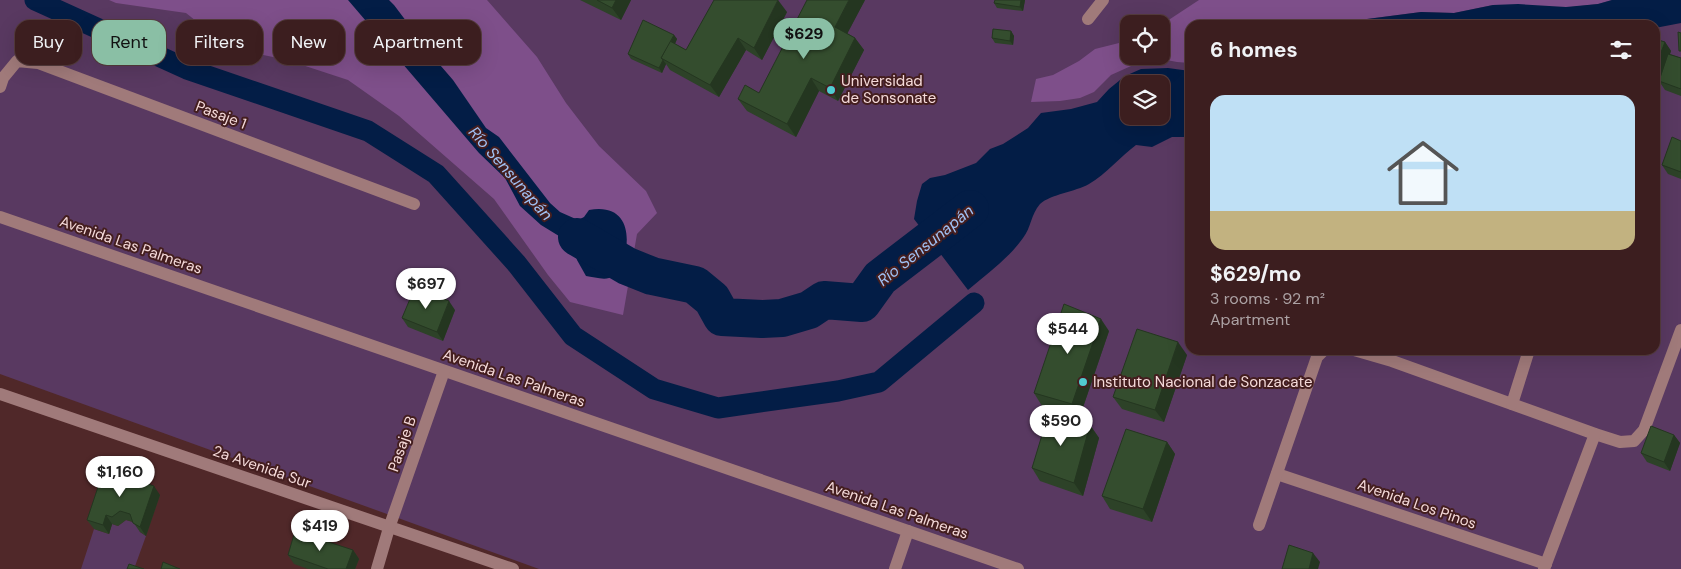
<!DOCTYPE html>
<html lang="en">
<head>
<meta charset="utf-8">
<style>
  :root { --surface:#3c1e1f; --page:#432728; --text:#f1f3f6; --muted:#aca2a4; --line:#553c3d; --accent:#8abfa5 }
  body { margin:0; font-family:"DM Sans",sans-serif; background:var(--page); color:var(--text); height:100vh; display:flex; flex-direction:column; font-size:19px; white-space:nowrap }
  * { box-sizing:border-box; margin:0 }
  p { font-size:16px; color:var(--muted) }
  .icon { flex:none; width:28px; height:28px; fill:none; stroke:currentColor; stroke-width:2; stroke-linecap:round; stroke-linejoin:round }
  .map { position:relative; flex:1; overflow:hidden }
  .drawer { position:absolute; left:1185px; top:20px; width:475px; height:335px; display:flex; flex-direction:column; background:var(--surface); border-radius:15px; box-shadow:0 5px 20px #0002,0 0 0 1px var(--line) }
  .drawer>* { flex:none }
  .top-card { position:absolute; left:15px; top:20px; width:475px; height:45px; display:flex; gap:10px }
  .fabs { position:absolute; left:1120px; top:15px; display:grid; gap:10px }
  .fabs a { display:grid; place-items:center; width:50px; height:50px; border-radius:10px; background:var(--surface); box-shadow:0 5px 20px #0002,0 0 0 1px var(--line); font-size:25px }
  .price { position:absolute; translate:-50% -42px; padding:0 11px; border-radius:18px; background:#fff; color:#222; font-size:16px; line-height:32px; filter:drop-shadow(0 1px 2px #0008) }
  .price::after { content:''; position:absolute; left:50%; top:30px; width:15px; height:11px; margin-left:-8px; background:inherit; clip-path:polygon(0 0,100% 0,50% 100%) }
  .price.current { background:var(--accent); color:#111 }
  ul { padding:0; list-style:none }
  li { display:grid; align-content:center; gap:10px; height:265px; padding:0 25px }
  li span { display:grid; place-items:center; height:155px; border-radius:15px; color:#555 }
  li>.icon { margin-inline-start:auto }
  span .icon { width:90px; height:90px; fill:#fffc; stroke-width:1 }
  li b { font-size:21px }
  h2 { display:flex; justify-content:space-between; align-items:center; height:60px; padding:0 25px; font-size:21px }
  .pill { padding:0 18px; border-radius:15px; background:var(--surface); box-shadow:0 5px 20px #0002,0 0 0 1px var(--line); font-size:18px; line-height:45px }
  .pill.current { background:var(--accent); color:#111 }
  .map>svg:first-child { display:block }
  .green { fill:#593961; fill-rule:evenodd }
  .forest { fill:#7e4f8a }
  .water { fill:#031d46; fill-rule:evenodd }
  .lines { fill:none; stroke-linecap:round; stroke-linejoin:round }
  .canal { stroke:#031d46; stroke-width:21 }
  .river { stroke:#031d46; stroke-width:38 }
  .minor { stroke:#a07a7a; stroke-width:12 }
  .wall { fill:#2d4228 }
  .shaded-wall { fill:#243620 }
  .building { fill:#344d2e; stroke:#243620 }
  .poi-dot { fill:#51ccd1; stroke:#441e1f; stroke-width:2 }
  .labels { text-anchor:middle; stroke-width:4; stroke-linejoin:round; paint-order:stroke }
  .poi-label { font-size:15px; fill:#f5dada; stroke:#441e1f; text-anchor:start }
  .street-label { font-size:15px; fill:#f5dada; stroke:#441e1f }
  .water-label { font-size:16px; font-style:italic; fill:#a0c1f4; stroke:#441e1f }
</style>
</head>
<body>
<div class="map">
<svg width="1681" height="569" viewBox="0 0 1681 569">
  <rect width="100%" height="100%" fill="#502829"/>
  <g class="green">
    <path d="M0,0H1681V569H539L0,374ZM1129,24H1161V56H1129ZM1190,25H1655V350H1190ZM1129,84H1161V116H1129Z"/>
    <path d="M126,520L136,523L140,532L146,536L134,569H81L94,529L109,534L112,524L118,526Z"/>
  </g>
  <g class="forest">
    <path d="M109,0H487L537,57L566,103L599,146L646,191L657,213L637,234L623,315L570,302L548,275L494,199L399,116L348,80L287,60L230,48L186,13L116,3Z"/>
    <path d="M1199,0H1612L1598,4L1563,8L1493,5L1454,13L1421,12L1367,19L1342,25H1190V63L1177,62L1151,57L1111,75L1094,92L1080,98L1060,101L1031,102L1036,79L1053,75L1079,61L1095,49L1119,43H1129V56H1161V25Z"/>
  </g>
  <g class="water">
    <path d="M348,0H389L394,5L434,58L453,80L486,128L499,137L550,203L560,212L578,220L584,217L589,210C644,200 628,272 609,278C603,280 593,277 586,276L577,260L572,244L541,225L520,206L505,178L479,153Z"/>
    <path d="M1612,0H1681V23L1655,28V25H1358L1367,19L1421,12L1454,13L1493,5L1518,4L1566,7L1598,4Z"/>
    <path d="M1168,68L1190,71V137H1172L1152,147L1136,145C1120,157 1106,174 1089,184C1075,192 1051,194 1040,204C1031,214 1031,228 1023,238C1008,259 987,274 968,290L914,219L917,201L922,184L930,178L945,175L976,163L990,149L1003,144L1028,128L1041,113L1071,109L1097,102L1109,89L1125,76L1141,69ZM1129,84H1161V116H1129Z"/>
  </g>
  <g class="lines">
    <path class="canal" d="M35,0L187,69L368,131L436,174L516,263L573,336L654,389L718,408L838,391L879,382L974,303"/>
    <path class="river" d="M577,237L627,266L652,276L695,285L712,299L722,317L762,319L782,318L809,310L824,300L862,303L880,278L970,209"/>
    <g class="minor">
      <path d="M1088,19L1103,0"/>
      <path d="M0,87L3,78L17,61L38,63L414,204"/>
      <path d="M0,217L1018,569"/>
      <path d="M1354,350L1392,361L1595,434L1620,442L1634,441L1644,430L1681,330"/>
      <path d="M0,394L513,569"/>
      <path d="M1512,404L1529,350"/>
      <path d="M1277,474L1546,564"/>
      <path d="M1259,525L1317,357L1324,350"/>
      <path d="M377,569L389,528L444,371"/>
      <path d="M895,569L908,531"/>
      <path d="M1544,569L1595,434"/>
    </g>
  </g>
  <g class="wall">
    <path d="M580,0H631L621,20Z"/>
    <path d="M865,0L847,33L855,38L864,50L838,101L819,91L796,137L747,111L738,99L759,93Z"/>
    <path d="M1025,0L1023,11L997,8L994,3Z"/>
    <path d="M787,12L762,60L746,50L719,97L670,70L666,64L662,73L631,59L628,54L674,35L677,39L675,44L686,50Z"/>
    <path d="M1011,31L1014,36L1013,45L995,43L992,38Z"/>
    <path d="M1655,39L1665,42L1671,51L1670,54L1681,58V96L1665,90L1659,81L1660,78L1655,77Z"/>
    <path d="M1681,141V179L1668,174L1662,165Z"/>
    <path d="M455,310L443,341L408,327L402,318Z"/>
    <path d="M1109,331L1080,416L1042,406L1034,393Z"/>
    <path d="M1187,355L1164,422L1122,409L1113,397Z"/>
    <path d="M1090,425L1099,438L1083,496L1040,481L1032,468Z"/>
    <path d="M1674,435L1680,443L1670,471L1647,462L1641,453Z"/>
    <path d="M1167,442L1175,454L1152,522L1110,509L1102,496Z"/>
    <path d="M160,495L146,536L140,532L133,522L126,520L118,526L112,524L109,534L94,529L87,520Z"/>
    <path d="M353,550L359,559L355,569H308L294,564L288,555Z"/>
  </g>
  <g class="shaded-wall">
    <path d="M616,0H631L621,20L612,8Z"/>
    <path d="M778,0L787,12L762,60L754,48Z"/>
    <path d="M849,0H865L844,40L835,27Z"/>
    <path d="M1021,0H1025L1023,11L1020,7Z"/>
    <path d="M1011,31L1014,36L1013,45L1010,41Z"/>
    <path d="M674,35L677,39L667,61L663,59Z"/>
    <path d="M738,38L746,50L719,97L710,85Z"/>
    <path d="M855,38L864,50L838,101L830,88Z"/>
    <path d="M1665,42L1671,51L1661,78L1655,70V68Z"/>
    <path d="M663,60L666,64L662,73L659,68Z"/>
    <path d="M811,78L819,91L796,137L787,124Z"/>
    <path d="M449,301L455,310L443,341L437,332Z"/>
    <path d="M1101,319L1109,331L1080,416L1072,404Z"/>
    <path d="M1178,342L1187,355L1164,422L1155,410Z"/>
    <path d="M1090,425L1099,438L1083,496L1074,483Z"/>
    <path d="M1674,435L1680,443L1670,471L1664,462Z"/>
    <path d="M1167,442L1175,454L1152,522L1143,509Z"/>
    <path d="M154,486L160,495L146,536L140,527Z"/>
    <path d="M106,515L112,524L109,534L103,525Z"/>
    <path d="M353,550L359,559L355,569H346Z"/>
    <path d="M1313,553L1320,562L1318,569H1309Z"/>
  </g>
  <g class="building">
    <path d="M597,0H616L612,8Z"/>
    <path d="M714,0H778L754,48L738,38L710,85L661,58L670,41L686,50Z"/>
    <path d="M807,0H849L835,27L855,38L830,88L811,78L787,124L738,99L745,85L759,93Z"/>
    <path d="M995,0H1021L1020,7L994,3Z"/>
    <path d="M643,20L674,35L661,58L663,60L659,68L628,54Z"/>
    <path d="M993,29L1011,31L1010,41L992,38Z"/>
    <path d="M1678,32L1681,33V51H1679Z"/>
    <path d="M1655,39L1665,42L1655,68Z"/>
    <path d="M1668,54L1681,58V89L1659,81Z"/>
    <path d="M1672,137L1681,141V172L1662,165Z"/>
    <path d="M415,287L449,301L437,332L402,318Z"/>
    <path d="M1064,304L1101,319L1072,404L1034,393Z"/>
    <path d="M1137,329L1178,342L1155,410L1113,397Z"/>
    <path d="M1049,412L1090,425L1074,483L1032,468Z"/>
    <path d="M1651,426L1674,435L1664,462L1641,453Z"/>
    <path d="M1126,429L1167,442L1143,509L1102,496Z"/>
    <path d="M104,469L154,486L140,527L133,523L130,514L120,511L112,517L106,515L103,525L87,520Z"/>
    <path d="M295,531L353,550L346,569H328L288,555Z"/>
    <path d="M1289,545L1313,553L1309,569H1282Z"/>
    <path d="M163,562L180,569H161Z"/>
    <path d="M129,564L144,569H127Z"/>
  </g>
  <g class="poi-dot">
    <circle cx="831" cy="90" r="5"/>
    <circle cx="1083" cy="382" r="5"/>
  </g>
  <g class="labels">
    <g class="poi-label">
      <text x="841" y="86">Universidad<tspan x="841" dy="17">de Sonsonate</tspan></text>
      <text x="1093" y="387">Instituto Nacional de Sonzacate</text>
    </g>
    <g class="street-label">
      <text transform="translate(221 115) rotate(21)" y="5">Pasaje 1</text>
      <text transform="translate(131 245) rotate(19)" y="5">Avenida Las Palmeras</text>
      <text transform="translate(514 378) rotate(19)" y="5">Avenida Las Palmeras</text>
      <text transform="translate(402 444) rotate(-71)" y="5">Pasaje B</text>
      <text transform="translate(262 467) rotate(19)" y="5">2a Avenida Sur</text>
      <text transform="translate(1417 504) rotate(19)" y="5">Avenida Los Pinos</text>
      <text transform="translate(897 510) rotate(19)" y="5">Avenida Las Palmeras</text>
    </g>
    <g class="water-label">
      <text transform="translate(511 173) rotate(49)" y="6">Río Sensunapán</text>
      <text transform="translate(925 245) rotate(-39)" y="6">Río Sensunapán</text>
    </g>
  </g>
</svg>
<div class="fabs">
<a><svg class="icon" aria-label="locate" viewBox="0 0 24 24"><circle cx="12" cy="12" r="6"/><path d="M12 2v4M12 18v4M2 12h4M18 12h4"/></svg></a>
<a><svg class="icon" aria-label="layers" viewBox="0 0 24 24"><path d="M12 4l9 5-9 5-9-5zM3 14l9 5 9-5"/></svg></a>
</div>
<b class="price current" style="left:804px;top:60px">$629</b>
<b class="price" style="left:426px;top:310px">$697</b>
<b class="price" style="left:1068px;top:355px">$544</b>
<b class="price" style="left:1061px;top:447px">$590</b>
<b class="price" style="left:120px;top:498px">$1,160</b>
<b class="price" style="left:320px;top:552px">$419</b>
<div class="top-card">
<a class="pill">Buy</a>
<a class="pill current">Rent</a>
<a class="pill">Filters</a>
<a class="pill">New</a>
<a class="pill">Apartment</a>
</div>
<section class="drawer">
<h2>6 homes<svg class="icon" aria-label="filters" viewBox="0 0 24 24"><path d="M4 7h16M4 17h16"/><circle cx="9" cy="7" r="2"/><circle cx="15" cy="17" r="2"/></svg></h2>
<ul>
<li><span style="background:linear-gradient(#bfe0f5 75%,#c2b280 0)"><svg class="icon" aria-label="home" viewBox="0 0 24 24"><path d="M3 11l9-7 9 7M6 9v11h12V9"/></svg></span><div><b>$629/mo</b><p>3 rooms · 92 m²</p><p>Apartment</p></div></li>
</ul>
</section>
</div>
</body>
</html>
